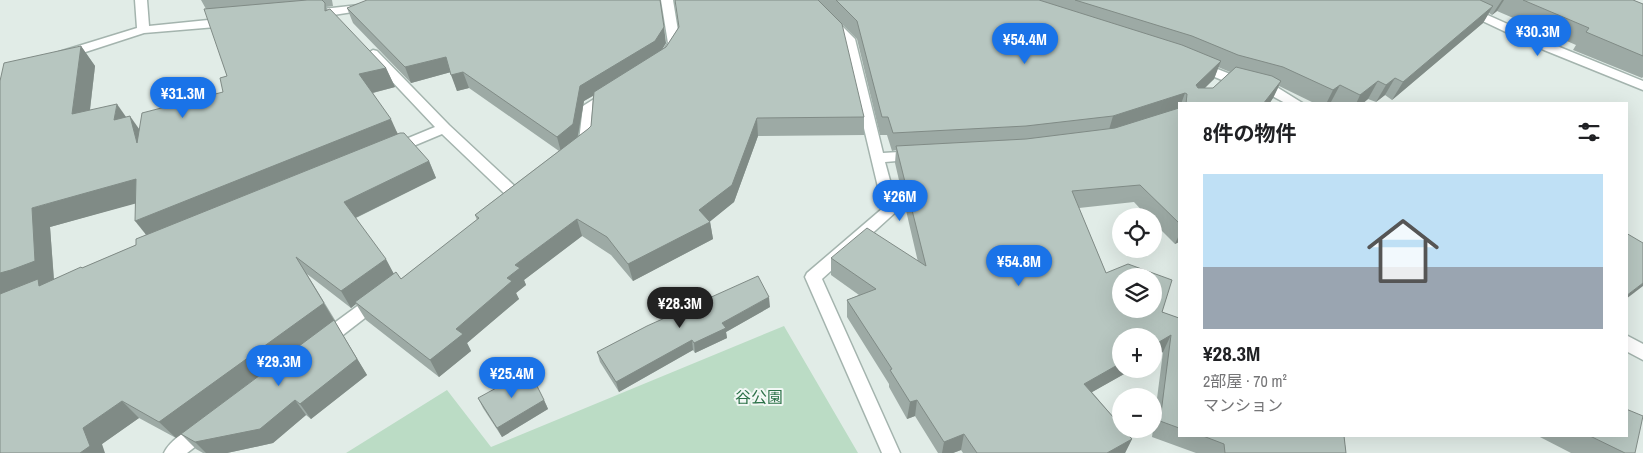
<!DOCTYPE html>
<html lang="ja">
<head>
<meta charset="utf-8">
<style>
  :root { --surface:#fff; --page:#f6f6f6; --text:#202124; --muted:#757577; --accent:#1a73e8 }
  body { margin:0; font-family:"Archivo Narrow","Noto Sans JP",sans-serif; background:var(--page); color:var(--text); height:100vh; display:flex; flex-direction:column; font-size:19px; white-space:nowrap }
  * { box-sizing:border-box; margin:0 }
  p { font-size:16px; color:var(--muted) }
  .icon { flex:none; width:28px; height:28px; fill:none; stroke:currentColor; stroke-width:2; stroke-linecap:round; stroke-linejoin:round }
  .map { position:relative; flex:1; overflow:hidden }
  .details { position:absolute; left:1178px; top:102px; width:450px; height:335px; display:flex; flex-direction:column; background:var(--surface); border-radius:0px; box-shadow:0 5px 20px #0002 }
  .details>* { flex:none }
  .buttons { position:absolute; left:1112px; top:208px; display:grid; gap:10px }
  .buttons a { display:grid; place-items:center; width:50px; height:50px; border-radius:50%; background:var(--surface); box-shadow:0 5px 20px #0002; font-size:25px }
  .price { position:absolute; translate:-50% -42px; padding:0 11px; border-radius:18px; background:var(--accent); color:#fff; font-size:16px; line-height:32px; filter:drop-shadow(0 1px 2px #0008) }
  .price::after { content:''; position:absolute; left:50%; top:30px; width:15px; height:11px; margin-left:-8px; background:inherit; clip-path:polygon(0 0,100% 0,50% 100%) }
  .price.on { background:#222; color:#fff }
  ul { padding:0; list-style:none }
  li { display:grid; align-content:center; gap:10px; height:265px; padding:0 25px }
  li span { display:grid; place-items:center; height:155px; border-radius:0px; color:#555 }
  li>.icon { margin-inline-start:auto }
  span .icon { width:90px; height:90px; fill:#fffc; stroke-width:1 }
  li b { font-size:21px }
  h2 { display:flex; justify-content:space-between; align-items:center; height:60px; padding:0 25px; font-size:21px }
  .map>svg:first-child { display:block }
  .green { fill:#bbdcc5 }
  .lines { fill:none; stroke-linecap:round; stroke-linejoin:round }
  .minor-casing { stroke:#a4b4ae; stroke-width:3 }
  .minor { fill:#fff; fill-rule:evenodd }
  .wall { fill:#9daaa5; fill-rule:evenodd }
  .shaded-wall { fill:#808b86 }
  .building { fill:#b7c6c0; stroke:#808b86; fill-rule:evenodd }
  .labels { text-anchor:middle; stroke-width:4; stroke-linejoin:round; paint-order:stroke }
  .park-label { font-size:16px; fill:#2d7249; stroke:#f2f8f5 }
</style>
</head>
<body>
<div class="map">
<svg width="1643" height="453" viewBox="0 0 1643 453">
  <rect width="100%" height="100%" fill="#e1ece7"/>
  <path class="green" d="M784,326L858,453H346L447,390L491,447Z"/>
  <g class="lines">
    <g class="minor-casing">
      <g id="minor">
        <path d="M135,0H147L149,26L228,18L234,22L228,26L144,33L67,58H59L57,55L59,52L137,28Z"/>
        <path d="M661,0H673L680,43L672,57L668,58L662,54L668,43Z"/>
        <path d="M792,0H807L827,11L855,39L883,153L915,151L920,153L922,156L920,159L885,162L898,210L822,279L900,453H882L805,277L807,273L883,208L843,40L819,15Z"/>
        <path d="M1438,0H1454L1552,44L1643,81V90L1544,50Z"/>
        <path d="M368,4L374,7L372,9L314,18L308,14L314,10Z"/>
        <path d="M373,50L377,51L449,125L521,192L523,196C519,204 511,208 503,206L501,202L507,196L442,134L399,152H389L387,149L389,146L435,127L369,57L367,54Z"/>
        <path d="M1197,61L1230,74L1275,86L1304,104H1287L1265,92L1222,80L1193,68L1191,65L1193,62Z"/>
        <path d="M610,89L616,93L596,108L593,143L586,150H576L574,147L579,141L583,106Z"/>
        <path d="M377,294L383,296L385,300L383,304L330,345L324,347L318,345L316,340L318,335L371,296Z"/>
        <path d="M1626,335L1643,344V360L1626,351Z"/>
        <path d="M203,422L209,424L212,430L209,436L187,453H164C169,441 190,427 203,422Z"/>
      </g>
    </g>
    <use href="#minor" class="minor"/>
  </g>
  <g class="wall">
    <path d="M201,0H332L333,6L326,7L328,10L386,68L395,87L373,93L398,134L429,161L436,178L356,218L394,274L401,279L477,220L475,215L559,151L469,88L457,91L451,72L411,83L353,23L347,8L666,43L661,50L666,47L679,27L675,0H1633L1643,4V77L1642,78L1573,50L1576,45L1497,11L1492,15L1489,13L1483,23L1392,100L1385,95L1376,102L1368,99L1362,104H1334L1331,102L1329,104H1316L1279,86L1273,98L1269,104H1179V242L1175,244L1154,223V216H1147L1134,202L1079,208L1106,273L1162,312L1179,318V436H1344L1346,453H1196L1152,437L1163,352L1121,369H1133L1092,392L1132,439L1125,453H963L961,450L953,453H938L915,416L907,419L889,387V384L847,317V300L859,295L831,275V258L918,262L895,163L896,150L892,151L887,135H880L857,39L828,10L864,117V135L758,136L734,202L710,221L713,239L633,281L611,255L582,236L524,280L526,285L516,293L519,299L467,343L471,351L439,377L366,320L356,304L351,308L307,274L335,320L334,321L367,375L311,419L306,415L273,443L227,453H203L196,449L181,434L263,373L176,438L139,418L102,444L0,453L81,46L95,66L90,110L126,117L139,129L223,92L227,76L206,9ZM1218,67L1230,72L1213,88H1204L1214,79ZM593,96L591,126L588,129L578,137L584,101ZM135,203L146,235L136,245L82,268L54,279L50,227Z"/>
    <path d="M770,307L726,332L727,338L695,353L693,350L619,392L600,362L597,352Z"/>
    <path d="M478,398L544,400L548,409L502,437L483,408Z"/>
    <path d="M1538,436H1626L1635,453H1571Z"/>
  </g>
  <g class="shaded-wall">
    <path d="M1502,0H1504L1497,11L1492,15Z"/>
    <path d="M1493,6L1483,23L1392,100L1403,82Z"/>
    <path d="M664,27L666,43L658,57L584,101L577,140L561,152L557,137L580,86Z"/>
    <path d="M81,46L95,66L87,134L72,114Z"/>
    <path d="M446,57L451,72L411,83L405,67Z"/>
    <path d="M1221,61L1214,79L1190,103L1196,85Z"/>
    <path d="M386,68L395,87L368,94L359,74Z"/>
    <path d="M463,72L469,88L457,91L451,75Z"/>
    <path d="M1395,78L1385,95L1376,102L1386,85Z"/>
    <path d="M1281,81L1273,98L1269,104H1263Z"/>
    <path d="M1378,81L1368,99L1362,104H1356L1360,95Z"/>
    <path d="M1340,85L1331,102L1329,104H1326L1333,90Z"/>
    <path d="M1185,93L1181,104H1179V109L1108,133L1113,116Z"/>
    <path d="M117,104L131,124L114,120Z"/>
    <path d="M130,116L144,136L137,143Z"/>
    <path d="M757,118L758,136L734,202L707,224L710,222L713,239L633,281L628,264L699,210Z"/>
    <path d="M391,119L400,139L151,241L135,221Z"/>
    <path d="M429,161L436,178L353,219L344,202Z"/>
    <path d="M136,179L152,199L50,227L55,296L0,297V273L32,208Z"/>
    <path d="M577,219L582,236L524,280L526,285L516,293L519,299L467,343L471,351L439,377L430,360L456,329L507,278L515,265Z"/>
    <path d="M1179,235V242L1175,244Z"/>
    <path d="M296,257L367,375L311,419L300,404L334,321L176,438L159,422Z"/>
    <path d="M386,259L395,276L355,302L356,304L351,308L341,291Z"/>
    <path d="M1643,283V286L1626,299V296Z"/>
    <path d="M769,297L770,307L726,332L727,338L695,353L694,343L722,323Z"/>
    <path d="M1171,335L1163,352L1154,357V345Z"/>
    <path d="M692,340L693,350L619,392L616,382Z"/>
    <path d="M1121,363V369H1133L1078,400L1084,384Z"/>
    <path d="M295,400L306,415L273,443L227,453H206L195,442Z"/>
    <path d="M544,400L548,409L502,437L497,428Z"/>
    <path d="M917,400L915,416L907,419L910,402Z"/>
    <path d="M122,401L139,418L102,444L105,453H80L83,428Z"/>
    <path d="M964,434L961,450L953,453H942L944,442Z"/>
    <path d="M1132,439L1125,453H1107Z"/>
  </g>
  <g class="building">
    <path d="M307,0H322L325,3V11L330,9L386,68L359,74L391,119L135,221L136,179L32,208L35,261L11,270L0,273V81L4,63L81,46L72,114L117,104L114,120L130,116L137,143L142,113L223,92L220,78L227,76L204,9Z"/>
    <path d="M367,0H660L664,27L655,41L580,86L573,124L557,137L463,72L451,75L446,57L405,67L347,8Z"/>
    <path d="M675,0H818L842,24L864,117L757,118L732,185L699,210L710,222L628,264L607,237L577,219L515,265L520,268L507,278L512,281L456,329L463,334L430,360L355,302L396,272L401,279L479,218L475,215L588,129L591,126L594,92L666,47L679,27Z"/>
    <path d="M836,0H1039L1182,45L1221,61L1196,85L1198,88H1213L1236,67L1272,76L1281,81L1263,104H1186L1187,94L1185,93L1113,116L1026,126L893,133L888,117H882L857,21Z"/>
    <path d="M1075,0H1480L1493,6L1403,82L1395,78L1386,85L1378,81L1360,95L1340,85L1333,90L1283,67L1238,55L1192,36Z"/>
    <path d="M1523,0H1633L1643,4V56L1586,32L1589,28Z"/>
    <path d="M1179,108V223L1140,185L1072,191L1106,273L1128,264L1172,280L1162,312L1179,318V428L1160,421L1171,335L1154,345V336H1121V363L1084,384L1121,426V429H1123L1132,439L1107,453H977L964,434L944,442L917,400L910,402L890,370L892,369L847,300L876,289L831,258L867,228L926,266L896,146L1026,139L1115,128ZM1121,276H1154V309H1121Z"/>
    <path d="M400,133H404L429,161L344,202L386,259L341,291L296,257L324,303L159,422L122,401L83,428L90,446L80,453H0V294L38,279L39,286L81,267L82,268L136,245V239Z"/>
    <path d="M1626,233L1643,243V283L1626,296Z"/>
    <path d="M758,276L769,297L722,323L726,328L694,343L692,340L616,382L597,352L647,326Z"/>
    <path d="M334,320L357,359L300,404L295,400L260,429L195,442L181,434Z"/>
    <path d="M529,370L544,400L497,428L478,398Z"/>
    <path d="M1626,409L1643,416L1635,453H1625L1590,436H1626Z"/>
    <path d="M1203,436H1344L1346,453H1225L1224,444Z"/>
  </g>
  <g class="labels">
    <g class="park-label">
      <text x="759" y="403">谷公園</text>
    </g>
  </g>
</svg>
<div class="buttons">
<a><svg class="icon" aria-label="locate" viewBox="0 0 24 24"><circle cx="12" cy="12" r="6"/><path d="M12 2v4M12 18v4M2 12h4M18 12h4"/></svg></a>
<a><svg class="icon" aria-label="layers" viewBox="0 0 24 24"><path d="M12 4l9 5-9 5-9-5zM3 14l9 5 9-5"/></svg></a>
<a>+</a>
<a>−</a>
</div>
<b class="price" style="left:1538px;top:57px">¥30.3M</b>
<b class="price" style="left:1025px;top:65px">¥54.4M</b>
<b class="price" style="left:183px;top:119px">¥31.3M</b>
<b class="price" style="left:900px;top:222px">¥26M</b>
<b class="price" style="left:1019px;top:287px">¥54.8M</b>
<b class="price on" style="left:680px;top:329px">¥28.3M</b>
<b class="price" style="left:279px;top:387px">¥29.3M</b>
<b class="price" style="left:512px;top:399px">¥25.4M</b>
<section class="details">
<h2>8件の物件<svg class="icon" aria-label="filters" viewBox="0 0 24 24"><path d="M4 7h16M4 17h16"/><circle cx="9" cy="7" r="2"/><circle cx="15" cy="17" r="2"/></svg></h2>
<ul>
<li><span style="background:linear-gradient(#bfe0f5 60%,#9aa5b1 0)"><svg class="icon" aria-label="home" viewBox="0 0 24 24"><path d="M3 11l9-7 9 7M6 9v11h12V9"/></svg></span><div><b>¥28.3M</b><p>2部屋 · 70 m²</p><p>マンション</p></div></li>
</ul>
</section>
</div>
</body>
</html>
